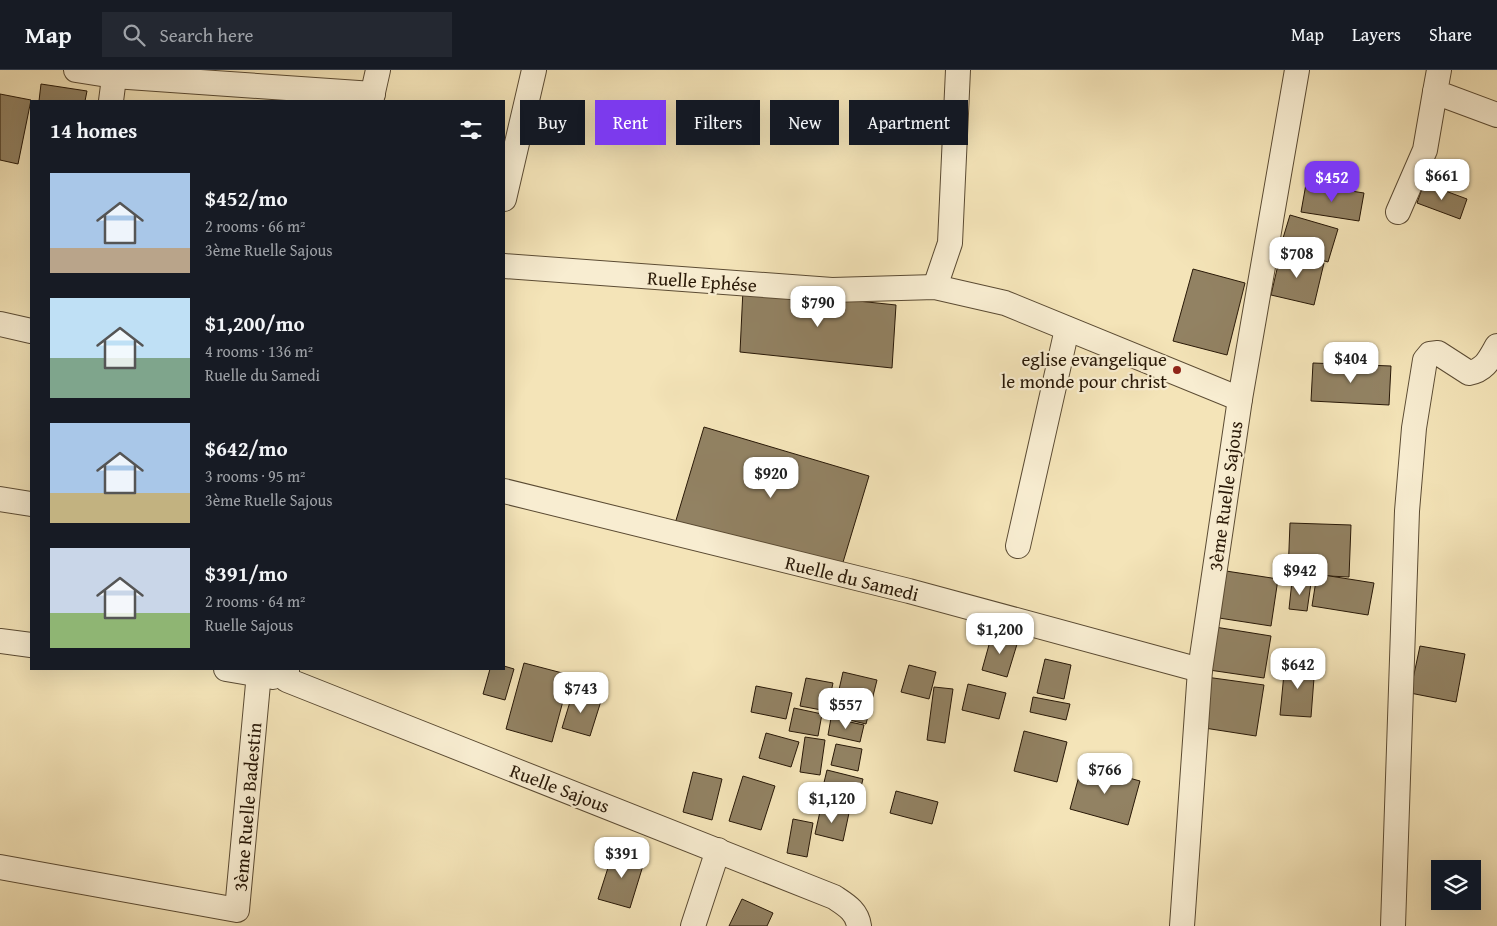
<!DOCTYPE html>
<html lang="en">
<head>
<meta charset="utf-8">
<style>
  :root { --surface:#171b24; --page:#242831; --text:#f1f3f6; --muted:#9ea1a6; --line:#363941; --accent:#7c3aed }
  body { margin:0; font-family:"Gentium Book Plus",serif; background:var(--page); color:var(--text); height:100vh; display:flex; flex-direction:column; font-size:19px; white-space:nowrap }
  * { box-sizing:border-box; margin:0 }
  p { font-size:16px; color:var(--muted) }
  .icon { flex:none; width:28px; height:28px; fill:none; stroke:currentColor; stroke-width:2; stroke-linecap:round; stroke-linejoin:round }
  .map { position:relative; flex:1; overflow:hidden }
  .panel { position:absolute; left:30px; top:30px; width:475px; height:570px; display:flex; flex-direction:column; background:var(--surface); border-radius:0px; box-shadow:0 5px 20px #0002 }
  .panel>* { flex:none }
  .hud { position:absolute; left:520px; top:30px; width:475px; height:45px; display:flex; gap:10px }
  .tools { position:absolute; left:1431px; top:790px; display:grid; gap:10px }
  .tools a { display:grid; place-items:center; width:50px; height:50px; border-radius:0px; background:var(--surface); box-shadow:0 5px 20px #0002; font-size:25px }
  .price { position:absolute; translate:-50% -42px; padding:0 11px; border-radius:10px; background:#fff; color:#222; font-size:16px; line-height:32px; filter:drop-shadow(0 1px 2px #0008) }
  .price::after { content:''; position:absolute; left:50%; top:30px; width:15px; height:11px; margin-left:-8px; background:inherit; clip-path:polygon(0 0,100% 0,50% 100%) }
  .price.current { background:var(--accent); color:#fff }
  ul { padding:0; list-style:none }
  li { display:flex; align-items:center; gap:15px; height:125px; padding:0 20px }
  li span { display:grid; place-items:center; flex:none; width:140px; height:100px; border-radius:0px; color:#555 }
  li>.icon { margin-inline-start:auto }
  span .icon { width:60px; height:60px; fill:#fffc; stroke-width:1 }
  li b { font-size:21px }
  h2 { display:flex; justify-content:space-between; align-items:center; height:60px; padding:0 20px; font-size:21px }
  .pill { padding:0 18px; border-radius:0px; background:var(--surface); box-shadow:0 5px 20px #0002; font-size:18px; line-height:45px }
  .pill.current { background:var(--accent); color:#fff }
  header { display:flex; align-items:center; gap:30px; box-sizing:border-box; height:70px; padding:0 25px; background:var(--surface); border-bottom:1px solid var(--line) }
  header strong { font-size:24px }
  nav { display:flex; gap:28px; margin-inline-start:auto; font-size:18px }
  .search { width:350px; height:45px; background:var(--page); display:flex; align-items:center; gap:12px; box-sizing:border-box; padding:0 18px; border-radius:0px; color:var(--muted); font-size:19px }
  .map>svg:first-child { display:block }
  .building { fill:#928263; stroke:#281807 }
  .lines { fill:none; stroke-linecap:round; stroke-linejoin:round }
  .minor-casing { stroke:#5b4b33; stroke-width:26 }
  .minor { stroke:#f8edd1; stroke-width:24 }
  .poi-dot { fill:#8f2418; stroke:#f8edd1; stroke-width:2 }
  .labels { text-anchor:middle; stroke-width:4.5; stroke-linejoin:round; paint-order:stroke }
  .street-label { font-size:19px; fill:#281807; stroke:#f8edd1 }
  .poi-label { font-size:19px; fill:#281807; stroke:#f8edd1; text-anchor:end }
</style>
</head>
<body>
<header>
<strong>Map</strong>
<div class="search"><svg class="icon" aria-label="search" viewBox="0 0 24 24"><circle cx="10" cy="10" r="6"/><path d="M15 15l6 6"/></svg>Search here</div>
<nav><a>Map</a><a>Layers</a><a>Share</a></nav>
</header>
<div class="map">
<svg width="1497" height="856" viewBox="0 0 1497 856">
  <rect width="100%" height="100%" fill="#f4e4b8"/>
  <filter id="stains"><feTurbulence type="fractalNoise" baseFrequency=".004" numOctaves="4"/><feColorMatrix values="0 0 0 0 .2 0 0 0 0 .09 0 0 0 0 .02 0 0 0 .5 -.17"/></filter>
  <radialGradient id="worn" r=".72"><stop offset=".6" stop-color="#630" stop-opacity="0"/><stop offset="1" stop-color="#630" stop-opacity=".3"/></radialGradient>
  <g class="building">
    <path d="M41,14L87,21L85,31H39Z"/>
    <path d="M0,24L31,30L18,94L0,90Z"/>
    <path d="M1424,113L1467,129L1460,149L1417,133Z"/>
    <path d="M1306,114L1364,123L1359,151L1301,142Z"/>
    <path d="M1290,145L1338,159L1328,192L1280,178Z"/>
    <path d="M1281,182L1324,193L1314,235L1271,225Z"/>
    <path d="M1193,199L1245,213L1227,285L1173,271Z"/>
    <path d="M743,219L896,235L892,298L740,282Z"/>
    <path d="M1313,293L1391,296L1389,335L1311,331Z"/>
    <path d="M704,357L869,406L841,499L674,457Z"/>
    <path d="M1290,453L1351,455L1349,507L1288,504Z"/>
    <path d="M1226,501L1278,509L1271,556L1219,548Z"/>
    <path d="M1317,504L1374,513L1368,545L1312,536Z"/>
    <path d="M1292,511L1311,513L1307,541L1289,539Z"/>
    <path d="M1215,557L1271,566L1264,608L1209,600Z"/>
    <path d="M992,564L1018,571L1007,607L982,600Z"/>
    <path d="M1420,576L1465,584L1456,632L1410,623Z"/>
    <path d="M1045,589L1071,595L1064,629L1037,623Z"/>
    <path d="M524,593L570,605L552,672L506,659Z"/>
    <path d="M1285,593L1315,595L1311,647L1280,645Z"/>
    <path d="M909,595L936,602L929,629L901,622Z"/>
    <path d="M504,596L514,599L505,630L483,624L490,599H504Z"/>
    <path d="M843,602L877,610L866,654L833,646Z"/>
    <path d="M1206,607L1264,615L1256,666L1198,657Z"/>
    <path d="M806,608L833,613L827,641L800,636Z"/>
    <path d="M968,614L1006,623L999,649L962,640Z"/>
    <path d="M756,616L792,623L786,649L751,642Z"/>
    <path d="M934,617L953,619L945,673L927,670Z"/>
    <path d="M573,622L601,631L590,666L562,658Z"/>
    <path d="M1033,627L1070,634L1066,650L1030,642Z"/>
    <path d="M794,638L822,644L818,666L789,661Z"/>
    <path d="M831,648L864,655L860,672L828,665Z"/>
    <path d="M1024,661L1067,672L1057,712L1014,701Z"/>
    <path d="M766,663L799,672L791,697L759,688Z"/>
    <path d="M805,667L825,670L820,705L800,702Z"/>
    <path d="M836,674L862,679L858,701L831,695Z"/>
    <path d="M1082,695L1140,711L1128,755L1070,739Z"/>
    <path d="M827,700L863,709L856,737L820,729Z"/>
    <path d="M693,702L722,709L712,750L683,742Z"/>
    <path d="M743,706L775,716L761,760L729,751Z"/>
    <path d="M896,721L938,732L932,754L890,743Z"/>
    <path d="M821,737L849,743L843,771L815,764Z"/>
    <path d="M793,749L813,753L807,787L787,783Z"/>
    <path d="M614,779L645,789L630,838L598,829Z"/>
    <path d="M742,829L773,843L767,856H729Z"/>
  </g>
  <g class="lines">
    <g class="minor-casing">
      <g id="minor">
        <path d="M76,0L114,6L373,24"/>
        <path d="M1439,0L1435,22L1497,45"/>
        <path d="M111,31L115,0"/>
        <path d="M371,31L378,0"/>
        <path d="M504,129L534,0"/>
        <path d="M1398,142L1425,80L1435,22"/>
        <path d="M504,196L832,220L935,217L1005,233L1240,329"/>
        <path d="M935,217L950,173L958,0"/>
        <path d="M0,254L31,261"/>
        <path d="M504,421L909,521L1200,600"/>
        <path d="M0,429L31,434"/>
        <path d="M1018,476L1067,259"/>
        <path d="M0,571L31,575"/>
        <path d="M226,599L273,607"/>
        <path d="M287,599V610L834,827C846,835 857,841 859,856"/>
        <path d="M0,797L237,840L259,603"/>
        <path d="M693,856L718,780"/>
        <path d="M1182,856L1200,600L1240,329L1297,0"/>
        <path d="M1393,856L1407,441L1414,358L1425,290L1430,284L1438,283L1469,303C1485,300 1489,290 1497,276"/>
      </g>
    </g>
    <use href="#minor" class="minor"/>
  </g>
  <circle class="poi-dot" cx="1177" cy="300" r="5"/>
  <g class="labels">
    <g class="street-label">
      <text transform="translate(702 211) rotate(4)" y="7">Ruelle Ephése</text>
      <text transform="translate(1225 426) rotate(-82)" y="7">3ème Ruelle Sajous</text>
      <text transform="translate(852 508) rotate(14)" y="7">Ruelle du Samedi</text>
      <text transform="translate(560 718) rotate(21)" y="7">Ruelle Sajous</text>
      <text transform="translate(247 737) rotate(-85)" y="7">3ème Ruelle Badestin</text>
    </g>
    <g class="poi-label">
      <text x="1167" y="296">eglise evangelique<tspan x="1167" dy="22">le monde pour christ</tspan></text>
    </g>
  </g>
  <rect width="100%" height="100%" filter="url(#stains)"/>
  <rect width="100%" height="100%" fill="url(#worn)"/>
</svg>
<div class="tools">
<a><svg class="icon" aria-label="layers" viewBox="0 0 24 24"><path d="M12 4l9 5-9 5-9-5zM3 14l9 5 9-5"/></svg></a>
</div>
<b class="price" style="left:1442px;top:131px">$661</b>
<b class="price current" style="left:1332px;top:133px">$452</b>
<b class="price" style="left:1297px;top:209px">$708</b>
<b class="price" style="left:818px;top:258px">$790</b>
<b class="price" style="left:1351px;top:314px">$404</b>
<b class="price" style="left:771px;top:429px">$920</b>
<b class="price" style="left:1300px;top:526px">$942</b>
<b class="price" style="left:1000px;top:585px">$1,200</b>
<b class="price" style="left:1298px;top:620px">$642</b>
<b class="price" style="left:581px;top:644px">$743</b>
<b class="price" style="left:846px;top:660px">$557</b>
<b class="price" style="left:1105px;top:725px">$766</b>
<b class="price" style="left:832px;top:754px">$1,120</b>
<b class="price" style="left:622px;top:809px">$391</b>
<div class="hud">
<a class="pill">Buy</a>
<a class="pill current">Rent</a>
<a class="pill">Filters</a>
<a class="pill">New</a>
<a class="pill">Apartment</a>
</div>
<section class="panel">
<h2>14 homes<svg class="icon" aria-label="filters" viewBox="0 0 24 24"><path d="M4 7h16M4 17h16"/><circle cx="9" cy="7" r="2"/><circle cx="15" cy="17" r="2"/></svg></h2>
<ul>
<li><span style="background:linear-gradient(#a9c7e8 75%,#b9a48a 0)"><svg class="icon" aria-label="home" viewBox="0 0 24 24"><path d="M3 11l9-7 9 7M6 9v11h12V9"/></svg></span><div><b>$452/mo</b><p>2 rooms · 66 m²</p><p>3ème Ruelle Sajous</p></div></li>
<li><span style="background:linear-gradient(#bfe0f5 60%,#7fa58c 0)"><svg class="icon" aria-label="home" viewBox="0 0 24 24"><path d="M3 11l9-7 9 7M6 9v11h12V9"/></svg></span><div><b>$1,200/mo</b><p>4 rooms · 136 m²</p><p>Ruelle du Samedi</p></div></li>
<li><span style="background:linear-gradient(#a9c7e8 70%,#c2b280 0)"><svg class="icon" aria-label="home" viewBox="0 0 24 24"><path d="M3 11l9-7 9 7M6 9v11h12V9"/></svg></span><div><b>$642/mo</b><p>3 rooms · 95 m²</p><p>3ème Ruelle Sajous</p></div></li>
<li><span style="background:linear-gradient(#c9d6e8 65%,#8fb573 0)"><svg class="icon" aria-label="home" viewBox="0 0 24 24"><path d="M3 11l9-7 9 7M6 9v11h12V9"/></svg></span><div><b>$391/mo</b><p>2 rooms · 64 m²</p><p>Ruelle Sajous</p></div></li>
</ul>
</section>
</div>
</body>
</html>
